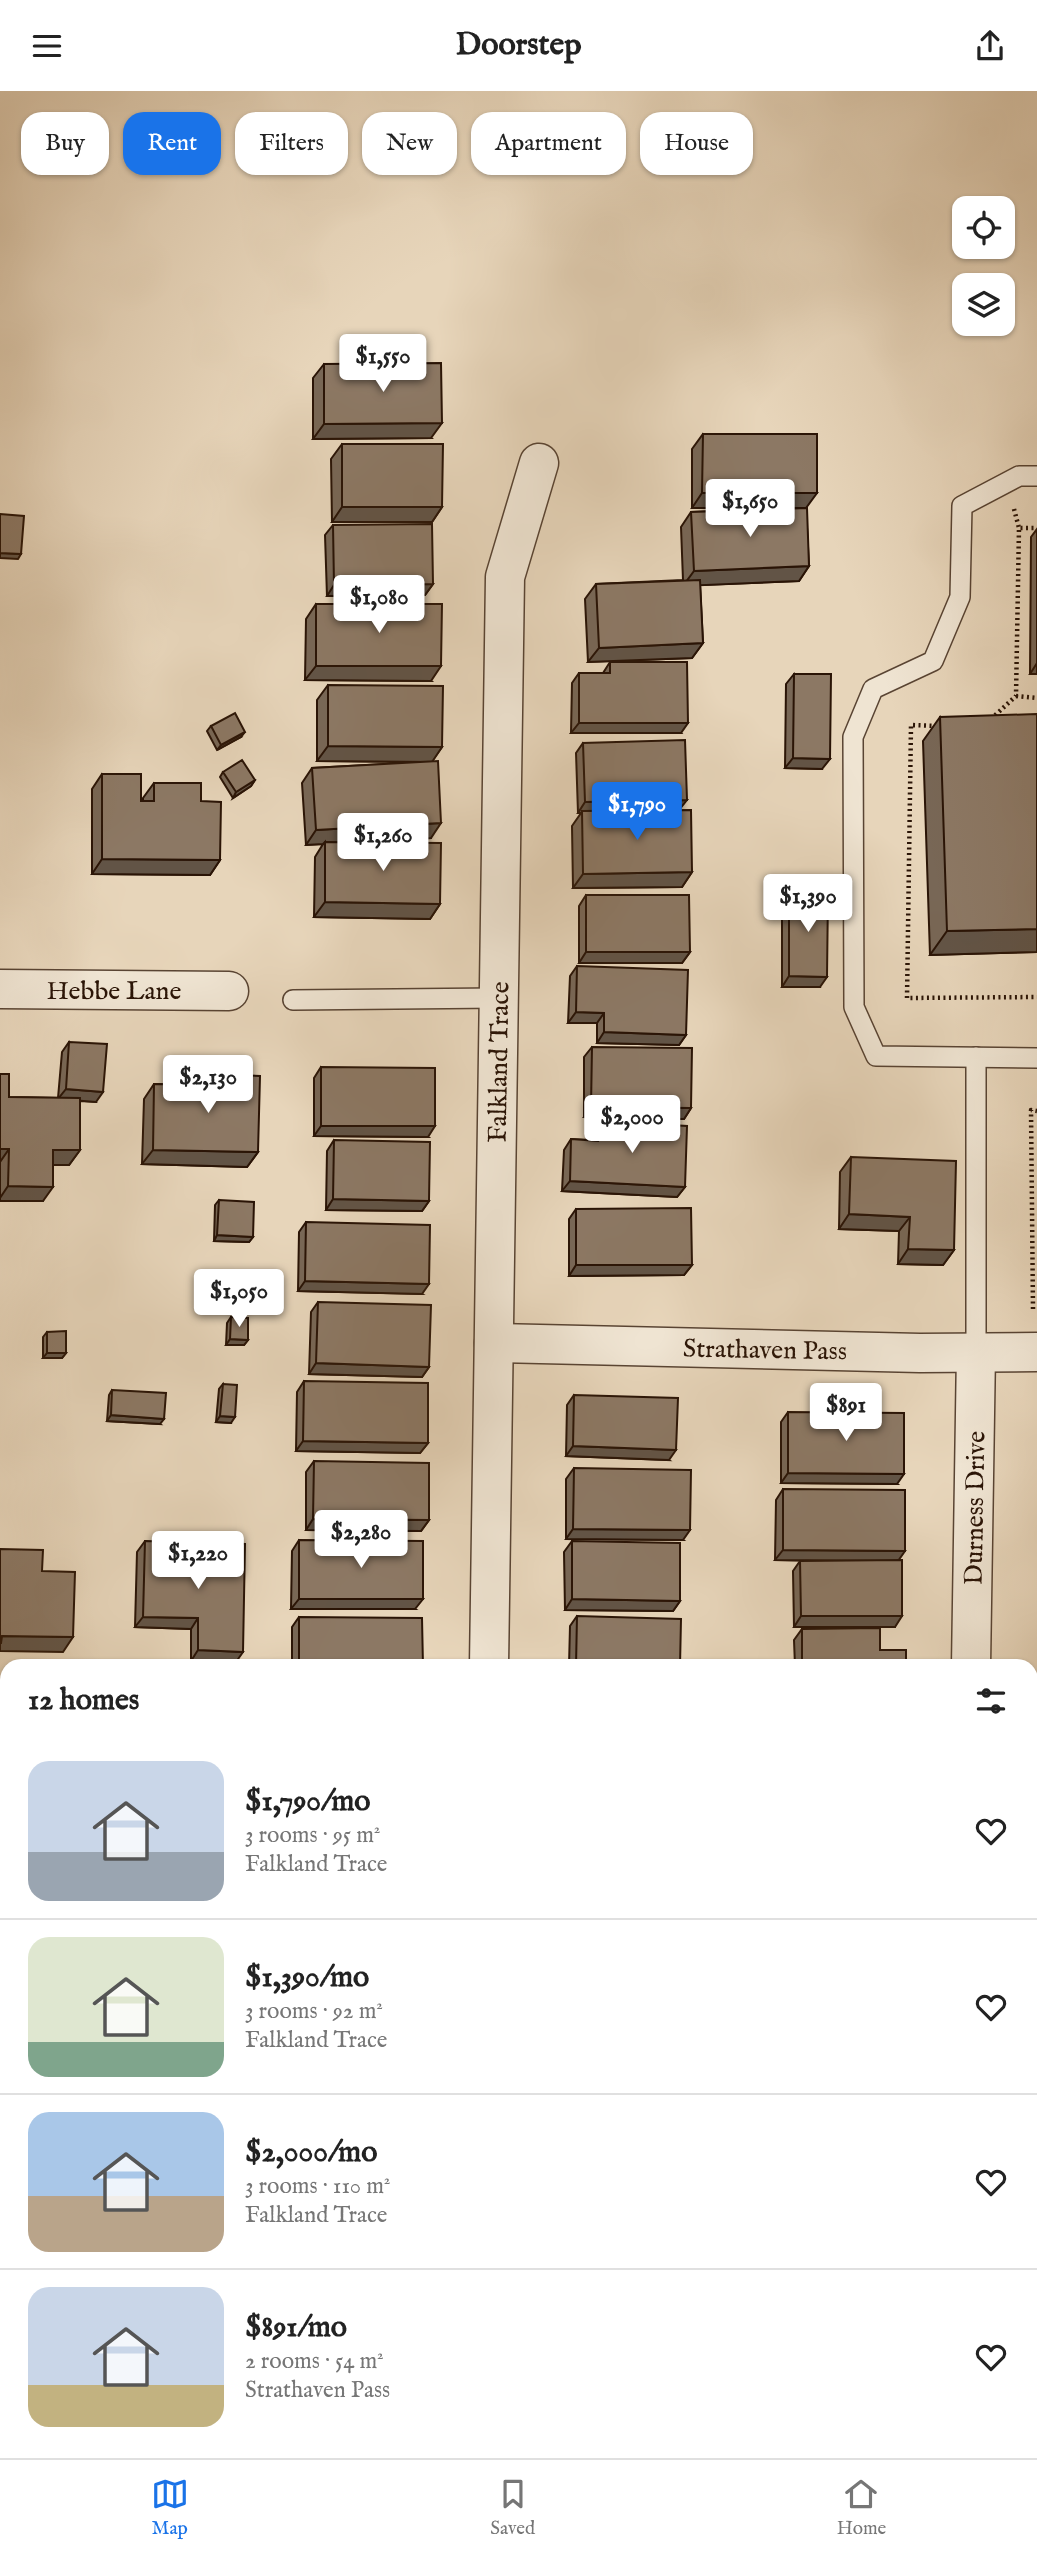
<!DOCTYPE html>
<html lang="en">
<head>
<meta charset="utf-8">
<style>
  :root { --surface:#fff; --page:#f2f2f2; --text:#222; --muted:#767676; --line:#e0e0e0; --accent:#1a73e8 }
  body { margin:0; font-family:"IM FELL English",serif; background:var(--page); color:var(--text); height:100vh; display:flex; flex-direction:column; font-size:26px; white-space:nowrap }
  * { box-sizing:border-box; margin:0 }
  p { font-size:23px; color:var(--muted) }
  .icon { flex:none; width:38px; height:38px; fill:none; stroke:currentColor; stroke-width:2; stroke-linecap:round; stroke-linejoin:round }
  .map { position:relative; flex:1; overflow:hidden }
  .side { position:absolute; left:0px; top:1568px; width:1038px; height:800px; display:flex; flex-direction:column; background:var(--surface); border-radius:21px 21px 0 0; box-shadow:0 2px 5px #0004 }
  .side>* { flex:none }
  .top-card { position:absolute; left:21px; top:21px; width:996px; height:63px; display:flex; gap:14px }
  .fabs { position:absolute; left:952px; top:105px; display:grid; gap:14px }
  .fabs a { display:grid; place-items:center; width:63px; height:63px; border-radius:14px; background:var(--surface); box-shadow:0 2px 5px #0004; font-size:35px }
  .price { position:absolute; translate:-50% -60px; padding:0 16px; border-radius:7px; background:#fff; color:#222; font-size:23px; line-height:46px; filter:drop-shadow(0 2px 4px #0008) }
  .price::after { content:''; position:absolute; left:50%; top:42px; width:21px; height:16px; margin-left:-10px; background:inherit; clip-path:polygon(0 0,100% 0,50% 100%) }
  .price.selected { background:var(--accent); color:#fff }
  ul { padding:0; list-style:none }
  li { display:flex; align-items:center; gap:21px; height:175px; padding:0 28px }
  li+li { border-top:2px solid var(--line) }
  li span { display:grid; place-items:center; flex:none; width:196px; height:140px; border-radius:21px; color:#555 }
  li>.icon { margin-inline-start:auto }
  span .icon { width:84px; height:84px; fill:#fffc; stroke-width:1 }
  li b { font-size:30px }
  h2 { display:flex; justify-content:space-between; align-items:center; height:84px; padding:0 28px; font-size:30px }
  .tag { padding:0 24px; border-radius:21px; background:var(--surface); box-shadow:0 2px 5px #0004; font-size:24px; line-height:63px }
  .tag.selected { background:var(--accent); color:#fff }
  header { display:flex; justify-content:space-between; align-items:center; height:91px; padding:0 28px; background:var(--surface); font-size:32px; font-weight:800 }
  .menu { display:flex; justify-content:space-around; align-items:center; height:98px; border-top:2px solid var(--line); background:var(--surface); font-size:19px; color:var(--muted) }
  .menu a { display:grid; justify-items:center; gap:4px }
  .menu .selected { color:var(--accent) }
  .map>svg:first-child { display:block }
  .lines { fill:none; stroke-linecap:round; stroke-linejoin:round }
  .service-casing { stroke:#594433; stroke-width:22 }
  .minor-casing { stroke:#594433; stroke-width:41 }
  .path { stroke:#2a1406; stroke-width:4.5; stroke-dasharray:2 3.5; stroke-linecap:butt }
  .service { stroke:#efe4d2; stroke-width:19 }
  .minor { stroke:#efe4d2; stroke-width:38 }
  .wall { fill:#786756; stroke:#2a1406; stroke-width:2 }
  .shaded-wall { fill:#625446; stroke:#2a1406; stroke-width:2 }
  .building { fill:#8c7864; stroke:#2a1406; stroke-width:2 }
  .labels { text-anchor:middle; stroke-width:6; stroke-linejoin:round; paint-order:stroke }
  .street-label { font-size:26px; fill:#2a1406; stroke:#efe4d2 }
</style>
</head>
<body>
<header><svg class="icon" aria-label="menu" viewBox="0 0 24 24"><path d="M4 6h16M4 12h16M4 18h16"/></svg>Doorstep<svg class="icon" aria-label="share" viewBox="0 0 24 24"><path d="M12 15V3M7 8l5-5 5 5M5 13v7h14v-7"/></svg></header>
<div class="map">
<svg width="1037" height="2367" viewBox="0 0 1037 2367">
  <rect width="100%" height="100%" fill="#e7d5ba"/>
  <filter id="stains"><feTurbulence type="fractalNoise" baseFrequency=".00286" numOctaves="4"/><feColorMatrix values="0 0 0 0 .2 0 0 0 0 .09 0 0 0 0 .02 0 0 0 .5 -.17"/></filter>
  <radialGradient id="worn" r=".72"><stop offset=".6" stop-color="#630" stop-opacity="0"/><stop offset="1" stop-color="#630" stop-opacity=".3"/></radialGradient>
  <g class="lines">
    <g class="service-casing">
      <g id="service">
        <path d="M1037,385H1019L962,415L960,506L933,570L873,598L853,646L854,916L876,965L1037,967"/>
        <path d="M293,909L498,907"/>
        <path d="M976,966V1260"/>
      </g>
    </g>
    <g class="minor-casing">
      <g id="minor">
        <path d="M0,898L229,900"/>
        <path d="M494,1252L920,1262L1037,1261"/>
        <path d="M489,1575L505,486L539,372"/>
        <path d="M971,1575L976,1260"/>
        <path d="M0,1679H7"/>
        <path d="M477,2367V2361"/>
        <path d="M959,2367V2361"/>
      </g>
    </g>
    <g class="path">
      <path d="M1014,418L1019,437"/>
      <path d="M1016,605L1037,607"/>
      <path d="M991,628L1016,605L1019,437H1037"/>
      <path d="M937,635L911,634L907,907L1037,906"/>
      <path d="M1033,1218L1031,1019L1037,1020"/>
      <path d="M1031,2156L1037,2157"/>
    </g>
    <use href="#service" class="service"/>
    <use href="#minor" class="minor"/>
  </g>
  <g class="wall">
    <path d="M324,273L431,347L313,348V287Z"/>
    <path d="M703,343L806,417L809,475L799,490L700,494L703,552L692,567L588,571L585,508L596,493L683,489L681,436L691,421L796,417H692V358Z"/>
    <path d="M342,353L442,416L432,431H332L331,368Z"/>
    <path d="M333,434L433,493L425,504L327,505L325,444Z"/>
    <path d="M1037,438V583H1030L1031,446Z"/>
    <path d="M316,513L431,590L305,589L306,528Z"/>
    <path d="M610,571L681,642H571L572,592L579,582H603Z"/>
    <path d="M794,583L822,678L785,677L786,593Z"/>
    <path d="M328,594L442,656L432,670L431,747L359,751L440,813L430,828L314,826L315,766L323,753L306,754L302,692L312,677L423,671L317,670V609Z"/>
    <path d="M940,626L1037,861L930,864L923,650Z"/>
    <path d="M211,635L241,646L217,659L207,640Z"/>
    <path d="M583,652L679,719L692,781L682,796L573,797L572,735L581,722H578L576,662Z"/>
    <path d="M223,681L255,689L251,695L233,707L220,686Z"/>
    <path d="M102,683L141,710H143V707L154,692L201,710L220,769L210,784L92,783V698Z"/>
    <path d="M789,801L820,896H782V811Z"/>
    <path d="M586,804L690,861L682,872H579V815Z"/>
    <path d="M577,875L686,944L679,954L597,952V932H568L570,885Z"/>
    <path d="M69,951L96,1011L80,1010V1059L69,1074H53L43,1110H0V983L9,1006L58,1007L62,961Z"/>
    <path d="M592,956L691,1017L684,1028L584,1026V966Z"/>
    <path d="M321,976L428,1046L314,1045V987Z"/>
    <path d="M202,983L258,1061L247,1076L142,1073L144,1008L154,993L195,994Z"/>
    <path d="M599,1030L685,1096L677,1106L562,1100L564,1059L571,1048L591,1049L592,1040Z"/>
    <path d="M334,1049L429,1110L422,1120L326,1119L327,1060Z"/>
    <path d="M851,1066L954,1159L943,1174L898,1173L899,1140L839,1138L840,1081Z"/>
    <path d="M219,1109L253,1146L249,1151L214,1150L215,1114Z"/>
    <path d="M576,1118L692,1174L684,1184L569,1185V1128Z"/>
    <path d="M306,1131L422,1203L298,1200L299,1141Z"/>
    <path d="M318,1211L429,1276L422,1286L309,1283L311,1221Z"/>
    <path d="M231,1226L248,1249L244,1254H226L227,1232Z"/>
    <path d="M47,1241L66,1262L62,1267H43V1246Z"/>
    <path d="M304,1290L428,1352L420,1362L296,1360L297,1301Z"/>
    <path d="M223,1293L231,1332L216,1331L219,1298Z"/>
    <path d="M112,1299L160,1333L107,1330L109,1304Z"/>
    <path d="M574,1304L669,1369L566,1365L567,1314Z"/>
    <path d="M788,1321L897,1393L781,1392V1331Z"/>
    <path d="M314,1370L429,1429L421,1440L306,1439V1381Z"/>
    <path d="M574,1377L683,1449L566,1448V1388Z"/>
    <path d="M783,1398L898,1469L895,1536H794L793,1480L800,1470H819L775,1469L776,1409Z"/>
    <path d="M299,1449L415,1518H291L292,1460Z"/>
    <path d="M145,1450L180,1458L189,1466L210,1467V1463L218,1452L236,1571L191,1570V1538L135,1536L137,1461Z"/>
    <path d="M572,1450L680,1510L673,1520L565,1519L564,1461Z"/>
    <path d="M577,1525L680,1575H569L570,1535Z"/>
    <path d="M299,1526L423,1575H292V1536Z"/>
    <path d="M802,1538L880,1559L906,1575H795L794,1549Z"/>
    <path d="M1037,2085V2107H1034Z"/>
    <path d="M1037,2178V2240L1031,2239V2207L1034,2203V2183Z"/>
    <path d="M1033,2242H1037V2307H1031V2245Z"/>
    <path d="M7,2252V2333H0V2262Z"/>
    <path d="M1032,2316L1037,2367H1024V2361H1031V2317Z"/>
    <path d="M254,2361H405L401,2367H254Z"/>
    <rect x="555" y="2361" width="131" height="6"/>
    <rect x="786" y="2361" width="104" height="6"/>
  </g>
  <g class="shaded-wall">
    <path d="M442,332L431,347L313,348L324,333Z"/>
    <path d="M702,402H817L806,417H692Z"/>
    <path d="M342,416H442L432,431H332Z"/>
    <path d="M0,462L21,463L18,468L0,467Z"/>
    <path d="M809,475L799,490L683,495L694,480Z"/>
    <path d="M433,493L425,504L327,505L334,494Z"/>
    <path d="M703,552L692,567L588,571L599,557Z"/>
    <path d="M1037,572V583H1030Z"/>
    <path d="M316,575H441L431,590L305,589Z"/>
    <path d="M579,632H688L681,642H571Z"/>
    <path d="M245,641L241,646L217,659L221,654Z"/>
    <path d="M328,655L442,656L432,671L317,670Z"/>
    <path d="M793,667L830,668L822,678L785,677Z"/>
    <path d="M255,689L251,695L233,707L236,701Z"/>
    <path d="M687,709L679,719L578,722L585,711Z"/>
    <path d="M441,732L431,747L325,753V751L323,753L306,754L316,739Z"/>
    <path d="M102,768L220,769L210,784L92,783Z"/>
    <path d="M692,781L682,796L573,797L583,783Z"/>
    <path d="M325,811L440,813L430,828L314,826Z"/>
    <path d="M1037,838V861L930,864L947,840Z"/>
    <path d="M586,861H690L682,872H579Z"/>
    <path d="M789,885L827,886L820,896H782Z"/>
    <path d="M576,921L604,922L597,932H568Z"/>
    <path d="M604,941L686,944L679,954L597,952Z"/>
    <path d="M66,998L103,1001L96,1011L58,1008Z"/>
    <path d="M591,1016L691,1017L684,1028L584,1026Z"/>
    <path d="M321,1035H435L428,1046L314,1045Z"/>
    <path d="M0,1058H9L0,1071Z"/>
    <path d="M53,1059H80L69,1074H43Z"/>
    <path d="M153,1059L258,1061L247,1076L142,1073Z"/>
    <path d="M570,1090L685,1096L677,1106L562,1100Z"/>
    <path d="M8,1095L53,1096L43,1110H0V1107Z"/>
    <path d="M333,1108L429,1110L422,1120L326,1119Z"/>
    <path d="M849,1123L910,1126L899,1140L839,1138Z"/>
    <path d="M217,1144L253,1146L249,1151L214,1150Z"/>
    <path d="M908,1158L954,1159L943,1174L898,1173Z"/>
    <path d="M576,1174H692L684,1184L569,1185Z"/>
    <path d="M305,1190L429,1193L422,1203L298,1200Z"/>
    <path d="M230,1248L248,1249L244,1254H226Z"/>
    <path d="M47,1262H66L62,1267H43Z"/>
    <path d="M316,1272L429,1276L422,1286L309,1283Z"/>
    <path d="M111,1324L164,1328L160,1333L107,1330Z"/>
    <path d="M220,1325L235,1326L231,1332L216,1331Z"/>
    <path d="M303,1350L428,1352L420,1362L296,1360Z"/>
    <path d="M573,1355L676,1359L669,1369L566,1365Z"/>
    <path d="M788,1382L904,1383L897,1393L781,1392Z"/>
    <path d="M313,1428L429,1429L421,1440L306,1439Z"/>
    <path d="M573,1438L690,1439L683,1449L566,1448Z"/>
    <path d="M783,1459L905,1460L898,1470L775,1469Z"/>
    <path d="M299,1508H423L415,1518H291Z"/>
    <path d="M572,1508L680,1510L673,1520L565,1519Z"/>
    <path d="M801,1525H902L895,1536H794Z"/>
    <path d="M143,1526L198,1527L191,1538L135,1536Z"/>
    <path d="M2,1545L73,1546L63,1561L0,1560V1547Z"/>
    <path d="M198,1559L243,1561L236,1571L191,1570Z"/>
    <path d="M1034,2229H1037V2240L1031,2239V2234Z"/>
    <path d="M1032,2278H1037L1031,2287V2281Z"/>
    <path d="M1036,2296L1037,2307H1031V2304Z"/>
    <rect x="0" y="2318" width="7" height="15"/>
    <path d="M348,2361H405L401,2367H261L262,2365Z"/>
  </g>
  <g class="building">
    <path d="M441,272L442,332L324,333V273Z"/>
    <path d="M703,343H817V402H702Z"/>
    <path d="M342,353H443L442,416H342Z"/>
    <path d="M807,417L809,475L694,480L691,421Z"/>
    <path d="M0,423L24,425L21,463L0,462Z"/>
    <path d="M432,433L433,493L334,494L333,434Z"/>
    <path d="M700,489L703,552L599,557L596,493Z"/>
    <path d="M316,513H442L441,575H316Z"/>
    <path d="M610,571H687L688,632H579V582H610Z"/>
    <path d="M794,583H831L830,668L793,667Z"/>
    <path d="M328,594L443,595L442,656L328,655Z"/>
    <path d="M235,622L245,641L221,654L211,635Z"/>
    <path d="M1037,623V838L947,840L940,626Z"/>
    <path d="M685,649L687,709L585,711L583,652Z"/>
    <path d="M242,669L255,689L236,701L223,681Z"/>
    <path d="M438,670L441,732L316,739L312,677Z"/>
    <path d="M102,683H141V710H154V692H201V710L221,711L220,769L102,768Z"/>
    <path d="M691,719L692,781L583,783L582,720Z"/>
    <path d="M325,751L441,752L440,813L325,811Z"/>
    <path d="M789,801H828L827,886L789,885Z"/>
    <path d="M586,804H689L690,861H586Z"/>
    <path d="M577,875L688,879L686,944L604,941V922L576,921Z"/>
    <path d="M69,951L107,953L103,1001L66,998Z"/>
    <path d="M592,956L692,957L691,1017L591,1016Z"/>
    <path d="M321,976L435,977V1035H321Z"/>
    <path d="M0,983H9V1006L80,1007V1059H53V1096L8,1095L9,1058H0Z"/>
    <path d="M202,983L260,985L258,1061L153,1059L154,993L202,994Z"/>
    <path d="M599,1030L687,1035L685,1096L570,1090L571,1048L598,1050Z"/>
    <path d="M334,1049L430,1051L429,1110L333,1108Z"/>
    <path d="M851,1066L956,1070L954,1159L908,1158L910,1126L849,1123Z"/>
    <path d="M219,1109L254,1111L253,1146L217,1144Z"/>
    <path d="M691,1117L692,1174H576V1118Z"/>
    <path d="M306,1131L430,1134L429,1193L305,1190Z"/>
    <path d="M318,1211L431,1214L429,1276L316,1272Z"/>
    <path d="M231,1226L248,1227V1249L230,1248Z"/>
    <path d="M66,1240V1262H47V1241Z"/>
    <path d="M304,1290L428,1292V1352L303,1350Z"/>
    <path d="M223,1293L237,1294L235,1326L220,1325Z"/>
    <path d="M112,1299L166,1302L164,1328L111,1324Z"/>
    <path d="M574,1304L678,1307L676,1359L573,1355Z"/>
    <path d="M788,1321L904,1322V1383L788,1382Z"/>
    <path d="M314,1370L429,1372V1429L313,1428Z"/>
    <path d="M574,1377L691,1379L690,1439L573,1438Z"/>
    <path d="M783,1398L905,1399V1460L783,1459Z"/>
    <path d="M299,1449L423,1450V1508H299Z"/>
    <path d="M145,1450L180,1451V1458H189V1466L217,1468L218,1452L245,1453L243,1561L198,1559V1527L143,1526Z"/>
    <path d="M572,1450L680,1452V1510L572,1508Z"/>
    <path d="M0,1458L43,1459L42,1480L75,1481L73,1546L2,1545L1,1552H0Z"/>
    <path d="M902,1469V1525H801L800,1470Z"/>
    <path d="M577,1525L681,1528L680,1575H576Z"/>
    <path d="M299,1526L422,1527L423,1575H299Z"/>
    <path d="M880,1537V1559H906V1575H802V1538Z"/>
    <path d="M1035,2201H1037V2229H1034Z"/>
    <path d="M1033,2242H1037V2296V2278H1032Z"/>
    <rect x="0" y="2268" width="7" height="50"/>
    <path d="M1032,2316H1037V2367H1031Z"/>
    <path d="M262,2361H348L262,2365Z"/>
    <path d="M563,2361H686V2367H562Z"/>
    <rect x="793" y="2361" width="97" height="6"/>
  </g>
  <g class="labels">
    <g class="street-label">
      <text x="114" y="908">Hebbe Lane</text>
      <text transform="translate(498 971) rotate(-89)" y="9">Falkland Trace</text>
      <text transform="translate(765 1258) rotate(1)" y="9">Strathaven Pass</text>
      <text transform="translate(974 1417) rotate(-89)" y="9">Durness Drive</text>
    </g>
  </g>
  <rect width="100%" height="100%" filter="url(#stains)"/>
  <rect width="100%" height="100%" fill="url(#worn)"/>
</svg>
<div class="fabs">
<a><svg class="icon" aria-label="locate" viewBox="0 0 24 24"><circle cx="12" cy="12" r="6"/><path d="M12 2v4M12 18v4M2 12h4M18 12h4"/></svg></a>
<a><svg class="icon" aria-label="layers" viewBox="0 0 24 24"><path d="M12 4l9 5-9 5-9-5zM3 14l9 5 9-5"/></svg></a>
</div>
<b class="price" style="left:383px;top:303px">$1,550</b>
<b class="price" style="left:750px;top:448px">$1,650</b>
<b class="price" style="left:379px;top:544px">$1,080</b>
<b class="price selected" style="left:637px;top:751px">$1,790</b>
<b class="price" style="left:383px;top:782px">$1,260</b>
<b class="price" style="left:808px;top:843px">$1,390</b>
<b class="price" style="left:208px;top:1024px">$2,130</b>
<b class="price" style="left:632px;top:1064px">$2,000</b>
<b class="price" style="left:239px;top:1238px">$1,050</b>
<b class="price" style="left:846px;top:1352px">$891</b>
<b class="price" style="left:361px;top:1479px">$2,280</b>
<b class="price" style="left:198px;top:1500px">$1,220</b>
<div class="top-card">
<a class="tag">Buy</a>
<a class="tag selected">Rent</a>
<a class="tag">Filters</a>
<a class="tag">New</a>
<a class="tag">Apartment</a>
<a class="tag">House</a>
</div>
<section class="side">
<h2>12 homes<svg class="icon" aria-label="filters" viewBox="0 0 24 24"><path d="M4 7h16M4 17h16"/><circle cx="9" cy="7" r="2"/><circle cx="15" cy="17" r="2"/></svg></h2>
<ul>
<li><span style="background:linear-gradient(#c9d6e8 65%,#9aa5b1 0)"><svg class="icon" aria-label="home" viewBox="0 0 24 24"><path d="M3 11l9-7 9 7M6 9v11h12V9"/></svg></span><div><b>$1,790/mo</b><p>3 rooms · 95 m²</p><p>Falkland Trace</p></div><svg class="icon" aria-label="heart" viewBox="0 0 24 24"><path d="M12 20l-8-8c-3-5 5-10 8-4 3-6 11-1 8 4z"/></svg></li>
<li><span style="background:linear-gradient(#dfe7d0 75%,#7fa58c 0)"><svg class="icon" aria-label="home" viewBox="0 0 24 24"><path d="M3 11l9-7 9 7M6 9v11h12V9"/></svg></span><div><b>$1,390/mo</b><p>3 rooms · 92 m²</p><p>Falkland Trace</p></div><svg class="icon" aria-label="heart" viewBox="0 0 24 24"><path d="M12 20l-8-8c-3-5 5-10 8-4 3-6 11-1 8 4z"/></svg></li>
<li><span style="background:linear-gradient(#a9c7e8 60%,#b9a48a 0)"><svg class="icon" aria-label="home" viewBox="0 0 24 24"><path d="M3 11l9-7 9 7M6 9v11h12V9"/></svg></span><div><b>$2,000/mo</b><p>3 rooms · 110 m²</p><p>Falkland Trace</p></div><svg class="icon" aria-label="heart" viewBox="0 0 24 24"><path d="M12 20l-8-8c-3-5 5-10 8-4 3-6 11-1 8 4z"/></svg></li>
<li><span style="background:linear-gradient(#c9d6e8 70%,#c2b280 0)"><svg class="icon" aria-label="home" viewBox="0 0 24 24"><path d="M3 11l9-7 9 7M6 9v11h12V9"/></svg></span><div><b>$891/mo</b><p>2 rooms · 54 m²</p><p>Strathaven Pass</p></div><svg class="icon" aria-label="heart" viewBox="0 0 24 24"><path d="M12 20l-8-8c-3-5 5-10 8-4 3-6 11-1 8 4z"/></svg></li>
</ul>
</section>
</div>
<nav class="menu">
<a class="selected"><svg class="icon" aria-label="map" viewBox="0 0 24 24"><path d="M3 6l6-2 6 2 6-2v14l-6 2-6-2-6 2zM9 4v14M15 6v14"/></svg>Map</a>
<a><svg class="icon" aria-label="saved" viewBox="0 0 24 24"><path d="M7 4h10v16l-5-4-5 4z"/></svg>Saved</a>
<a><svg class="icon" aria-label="home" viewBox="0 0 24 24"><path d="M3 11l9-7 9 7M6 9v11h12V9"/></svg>Home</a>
</nav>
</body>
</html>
